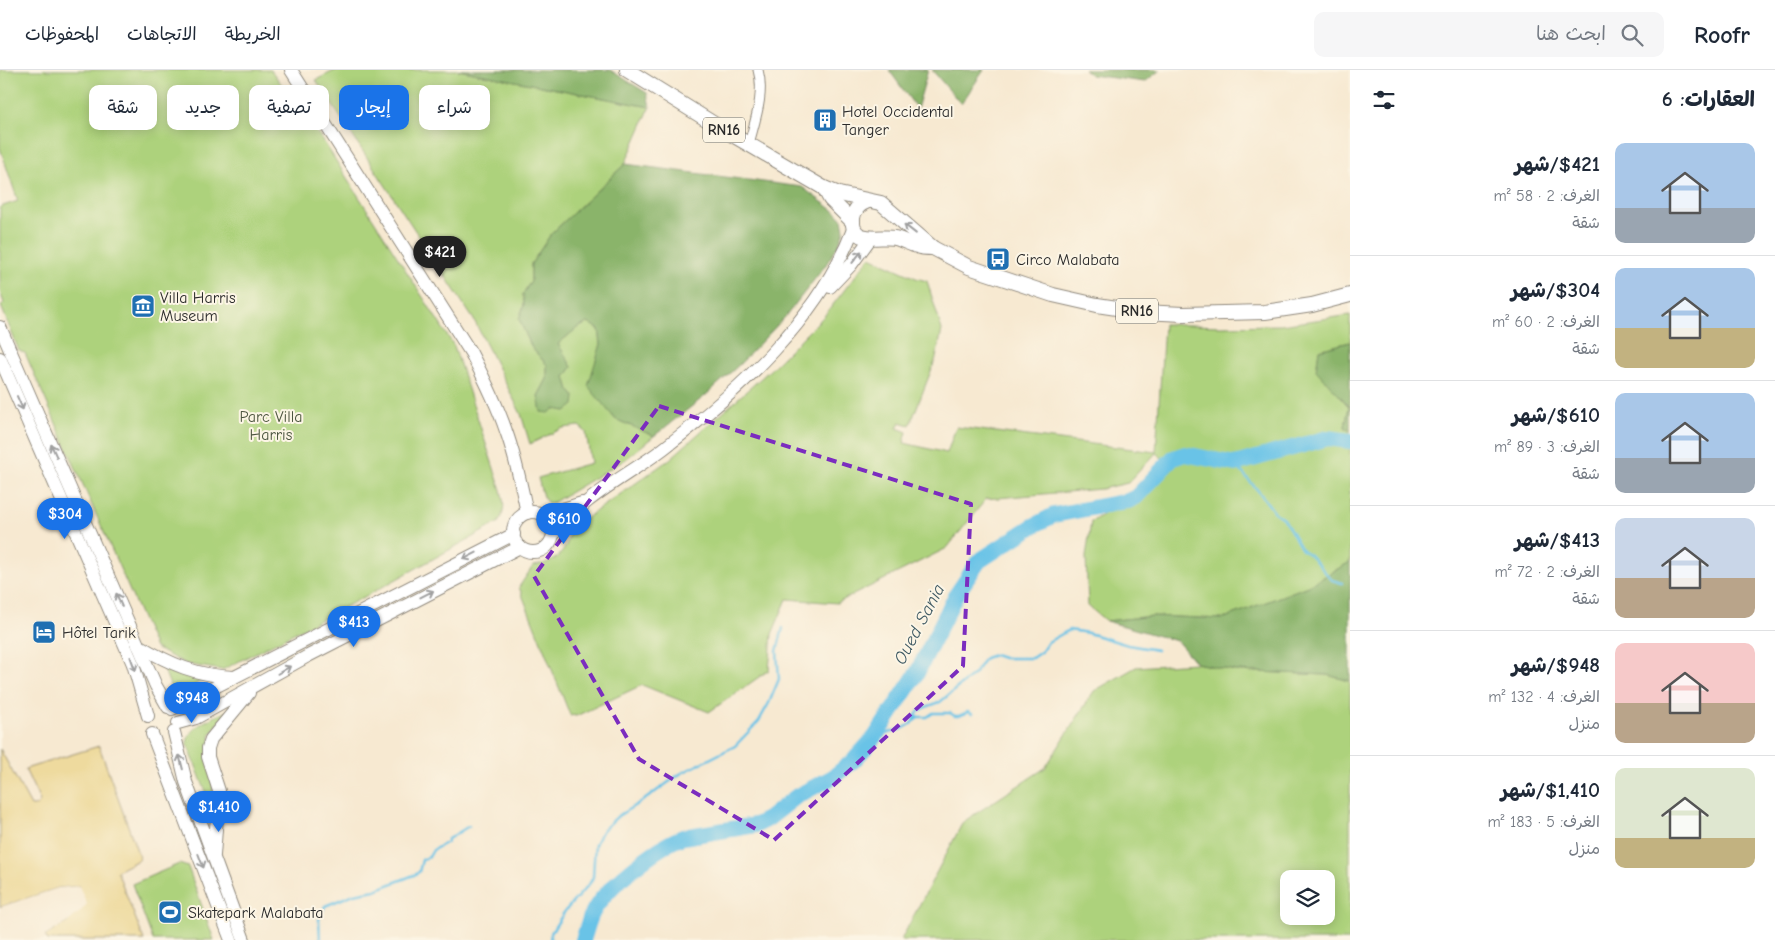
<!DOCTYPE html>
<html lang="ar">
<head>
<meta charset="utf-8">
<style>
  :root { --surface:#fff; --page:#f6f6f7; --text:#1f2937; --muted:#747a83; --line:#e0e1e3; --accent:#1a73e8 }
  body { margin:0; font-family:"Comic Neue","Playpen Sans Arabic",sans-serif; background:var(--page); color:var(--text); direction:rtl; height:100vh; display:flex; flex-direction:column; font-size:19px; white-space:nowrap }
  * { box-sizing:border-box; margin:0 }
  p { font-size:16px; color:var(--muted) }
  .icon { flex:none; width:28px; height:28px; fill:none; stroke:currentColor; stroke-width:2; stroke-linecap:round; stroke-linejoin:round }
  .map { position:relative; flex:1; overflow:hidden; direction:ltr }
  .details { display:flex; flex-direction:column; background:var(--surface); width:425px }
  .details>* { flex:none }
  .banner { position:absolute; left:15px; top:15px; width:475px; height:45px; direction:rtl; display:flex; gap:10px }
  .buttons { position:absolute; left:1280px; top:800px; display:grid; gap:10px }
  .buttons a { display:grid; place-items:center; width:55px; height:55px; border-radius:10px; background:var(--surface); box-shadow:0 2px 12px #0003; font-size:25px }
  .price { position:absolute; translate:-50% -42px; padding:0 11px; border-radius:18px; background:var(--accent); color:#fff; font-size:16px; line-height:32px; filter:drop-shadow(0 1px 2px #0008) }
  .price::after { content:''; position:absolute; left:50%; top:30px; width:15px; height:11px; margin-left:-8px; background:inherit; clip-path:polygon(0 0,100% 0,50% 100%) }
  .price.active { background:#222; color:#fff }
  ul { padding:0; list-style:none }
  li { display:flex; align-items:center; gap:15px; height:125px; padding:0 20px }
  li+li { border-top:1px solid var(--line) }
  li span { display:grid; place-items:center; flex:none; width:140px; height:100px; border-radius:10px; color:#555 }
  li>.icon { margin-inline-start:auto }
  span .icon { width:60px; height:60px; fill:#fffc; stroke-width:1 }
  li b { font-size:21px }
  h2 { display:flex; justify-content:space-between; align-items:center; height:60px; padding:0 20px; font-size:21px }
  .tag { padding:0 18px; border-radius:10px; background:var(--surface); box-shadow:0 2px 12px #0003; font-size:18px; line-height:45px }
  .tag.active { background:var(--accent); color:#fff }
  header { display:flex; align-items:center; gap:30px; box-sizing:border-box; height:70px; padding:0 25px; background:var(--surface); border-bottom:1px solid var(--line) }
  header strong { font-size:24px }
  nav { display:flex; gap:28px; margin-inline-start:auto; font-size:18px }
  .search { width:350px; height:45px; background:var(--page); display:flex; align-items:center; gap:12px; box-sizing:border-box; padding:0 18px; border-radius:10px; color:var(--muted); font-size:19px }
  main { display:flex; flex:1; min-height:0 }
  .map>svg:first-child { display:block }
  .green { fill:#add27b; stroke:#6c7e53; fill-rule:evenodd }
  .forest { fill:#8ab46b; stroke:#5a704b }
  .sand { fill:#eeda9e; stroke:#8c8264 }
  .pier { fill:#f7e9d1 }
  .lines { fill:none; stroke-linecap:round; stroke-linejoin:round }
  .stream { stroke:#69c3e7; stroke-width:2.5 }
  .river { stroke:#69c3e7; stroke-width:16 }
  .street-casing { stroke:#918a7e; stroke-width:11 }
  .secondary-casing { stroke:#918a7e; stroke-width:14 }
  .primary-casing { stroke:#918a7e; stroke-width:16 }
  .street { stroke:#fff; stroke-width:9 }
  .secondary { stroke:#fff; stroke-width:12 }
  .primary { stroke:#fff; stroke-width:14 }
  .oneway { stroke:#a0a0a0 }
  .marked { fill:none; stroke:#7b2cbf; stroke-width:4; stroke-dasharray:10 6; stroke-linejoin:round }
  .labels { text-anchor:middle; stroke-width:4; stroke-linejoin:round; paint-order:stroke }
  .shield { fill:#fcf5e5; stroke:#6a6863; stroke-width:1 }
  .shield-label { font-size:15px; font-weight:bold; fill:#2b2b2b }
  .poi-label { font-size:16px; fill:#2b2b2b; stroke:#fcf5e5; text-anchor:start }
  .park-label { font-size:16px; fill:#4c553f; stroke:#fcf5e5 }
  .water-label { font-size:18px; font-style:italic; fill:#3e5963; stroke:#fcf5e5 }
</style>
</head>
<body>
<header>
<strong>Roofr</strong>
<div class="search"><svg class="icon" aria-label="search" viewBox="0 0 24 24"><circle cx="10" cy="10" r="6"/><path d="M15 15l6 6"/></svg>ابحث هنا</div>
<nav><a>الخريطة</a><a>الاتجاهات</a><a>المحفوظات</a></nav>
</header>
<main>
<section class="details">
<h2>العقارات: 6<svg class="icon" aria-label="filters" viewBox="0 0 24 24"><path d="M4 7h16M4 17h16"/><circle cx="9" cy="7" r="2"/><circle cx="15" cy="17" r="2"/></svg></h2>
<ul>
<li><span style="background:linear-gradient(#a9c7e8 65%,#9aa5b1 0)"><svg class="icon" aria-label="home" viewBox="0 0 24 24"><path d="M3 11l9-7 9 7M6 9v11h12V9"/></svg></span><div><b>$421/شهر</b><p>الغرف: 2 · 58 m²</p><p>شقة</p></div></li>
<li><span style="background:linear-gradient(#a9c7e8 60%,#c2b280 0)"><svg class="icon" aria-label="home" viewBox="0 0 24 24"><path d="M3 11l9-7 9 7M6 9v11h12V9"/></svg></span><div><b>$304/شهر</b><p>الغرف: 2 · 60 m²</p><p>شقة</p></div></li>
<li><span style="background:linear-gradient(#a9c7e8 65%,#9aa5b1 0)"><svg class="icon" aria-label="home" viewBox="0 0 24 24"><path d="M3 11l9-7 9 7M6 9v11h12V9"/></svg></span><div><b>$610/شهر</b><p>الغرف: 3 · 89 m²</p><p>شقة</p></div></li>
<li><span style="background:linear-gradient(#c9d6e8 60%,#b9a48a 0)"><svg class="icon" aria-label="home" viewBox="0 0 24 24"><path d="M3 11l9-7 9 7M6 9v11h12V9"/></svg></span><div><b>$413/شهر</b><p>الغرف: 2 · 72 m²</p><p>شقة</p></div></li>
<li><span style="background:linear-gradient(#f6c9c9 60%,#b9a48a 0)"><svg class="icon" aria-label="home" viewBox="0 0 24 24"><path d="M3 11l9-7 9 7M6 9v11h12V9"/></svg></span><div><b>$948/شهر</b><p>الغرف: 4 · 132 m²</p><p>منزل</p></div></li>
<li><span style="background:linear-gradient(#dfe7d0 70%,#c2b280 0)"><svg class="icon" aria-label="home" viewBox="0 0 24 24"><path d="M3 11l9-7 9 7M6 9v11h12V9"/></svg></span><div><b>$1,410/شهر</b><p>الغرف: 5 · 183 m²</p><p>منزل</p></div></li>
</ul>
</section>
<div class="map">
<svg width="1350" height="870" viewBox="0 0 1350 870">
  <rect width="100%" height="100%" fill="#fcf5e5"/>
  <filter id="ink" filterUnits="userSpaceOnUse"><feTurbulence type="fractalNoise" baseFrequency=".02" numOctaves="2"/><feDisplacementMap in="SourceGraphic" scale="10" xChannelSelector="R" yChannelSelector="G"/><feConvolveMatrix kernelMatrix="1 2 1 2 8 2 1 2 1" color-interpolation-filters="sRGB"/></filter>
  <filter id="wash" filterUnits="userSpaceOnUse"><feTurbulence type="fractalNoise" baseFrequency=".0096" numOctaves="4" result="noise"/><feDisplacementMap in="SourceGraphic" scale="20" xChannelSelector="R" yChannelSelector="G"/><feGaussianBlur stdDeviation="1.12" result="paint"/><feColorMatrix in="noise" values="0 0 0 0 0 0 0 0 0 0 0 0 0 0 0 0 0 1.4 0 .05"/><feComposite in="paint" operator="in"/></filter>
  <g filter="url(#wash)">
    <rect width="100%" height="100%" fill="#f7e9d1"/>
    <g class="green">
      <path d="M0,0H271L324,72L454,276L501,420C504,433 506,441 498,453L366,526L222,600L186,594L155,578L25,283L19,281L1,236L4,233L0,222V137L18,131L0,78Z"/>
      <path d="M336,0H458L650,37L625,94L551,164L531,194V211L523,224L524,235L519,249L532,278L547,295V309L538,326L541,334L566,341L575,327L569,320L565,307L572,297L558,274L577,258L588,253L599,259L601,274L596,294L615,349L654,366L626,389L554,432L548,433L543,427L538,408L591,393L586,362L579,356L563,358L530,374L521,344L474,250L316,10Z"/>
      <path d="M870,187L916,208L927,211L942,260L936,288L910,355L900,352L897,358L907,362L904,373L947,383L956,357L1156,382L1164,254L1220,256L1281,255L1350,245V272L1319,280L1317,299L1349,337L1345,357L1350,361V492L1308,516L1222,549L1153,546L1106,551L1088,536L1086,487L1091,452L1111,439L1135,434L1174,398L1156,383L1128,413L1101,419L986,429L947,478L837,533L787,529L772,564L769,600L709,642L642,615L576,646L570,645L519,517L533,496C548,494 561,489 567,473C570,465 569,462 575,456L670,389L770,300L825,245Z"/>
      <path d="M161,592L206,608L193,616L173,623Z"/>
      <path d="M1196,593L1235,601L1327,605L1350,611V870H901L963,752L1045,698L1094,621L1136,597ZM1289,809H1326V846H1289Z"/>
      <path d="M227,641L210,665L214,743L187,673C189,655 213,648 227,641Z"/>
      <path d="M179,794L188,797L214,870H153L132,814Z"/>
    </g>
    <g class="forest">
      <path d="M458,0H610L647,23L650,37Z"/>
      <path d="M889,0H928L917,39Z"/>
      <path d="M932,0H984L961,34Z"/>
      <path d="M1084,0H1160L1145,12L1091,5Z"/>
      <path d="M625,94L802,117L837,143L842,149L844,160L839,174L825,196L786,246L740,294L705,326L654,366L615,349L588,316L601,274L599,259L588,253L577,258L558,274L572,297L565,307L569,320L575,327L574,335L566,341L554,339L549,343L541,342L538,326L547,309V295L532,278L519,249L524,235L523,224L531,211V194L551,164Z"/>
      <path d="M1350,272V361L1345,357L1349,336L1316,300L1319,280Z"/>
      <path d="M1350,492V611L1327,605L1235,601L1196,593L1177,571L1106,551L1153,546L1222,549L1308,516Z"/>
    </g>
    <path class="sand" d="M99,676L140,789L117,801L144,870H48L45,866L68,852L79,816L58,818L0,837V679L31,736C36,736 38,736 40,731L25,699Z"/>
    <path class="pier" d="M79,816L87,834L81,841L68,852L45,866L35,870H0V837L58,818Z"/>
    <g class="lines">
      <g class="stream">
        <path d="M1234,393L1260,423L1274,442L1284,449L1302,480L1310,485L1332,510L1342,513"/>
        <path d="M914,651L918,647H927L933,643H950L955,646H959L968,642L972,644"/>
        <path d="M874,668L904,658L911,654L918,642L926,637L940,632L974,604L985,588L994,585L1003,588H1032L1042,581L1048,572L1069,560L1088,563L1128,575L1157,580"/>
        <path d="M320,870L319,849L325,836L354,824L375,820L414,805L419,802L422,790L429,787L433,780L447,772L448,769L469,756"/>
        <path d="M550,870L551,863L565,841L590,813L593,807L595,774L603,760L618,746L647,728L680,704L735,676L759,651L769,633L779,609L777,581L783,558"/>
      </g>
      <path class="river" d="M583,870C586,862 588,852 592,844C604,818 656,777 683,767L756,755L768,749L797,726L833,707L853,691L875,667L917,603L956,525L979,491L1033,456L1054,445L1128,431L1136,427L1173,388L1185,384L1235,394L1328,368L1350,371"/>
    </g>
  </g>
  <g filter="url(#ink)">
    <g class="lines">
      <g class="street-casing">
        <path id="street" d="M749,74C755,50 765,24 758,0"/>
      </g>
      <g class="secondary-casing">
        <g id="secondary">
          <path d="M291,0L471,283C484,308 497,334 506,361C516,388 521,415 527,443"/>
          <path d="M830,217L851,195L870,169"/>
          <path d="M0,257L156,616L168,637"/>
          <path d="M0,288L133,594L148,646"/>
          <circle cx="533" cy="462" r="20"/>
          <path d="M544,445L582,433"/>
          <path d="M553,465C564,453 575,441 588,431C612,412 639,397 663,379C739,321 820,248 854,157"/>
          <path d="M138,575C170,594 197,606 234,607"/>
          <path d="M172,639L514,464"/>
          <path d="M178,653L196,648L308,586L520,477"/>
          <path d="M174,662L186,712L244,870"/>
          <path d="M152,664L231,870"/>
          <path d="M214,785L219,721L208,687V678L211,669L249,623"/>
        </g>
      </g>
      <g class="primary-casing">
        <g id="primary">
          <path d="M627,0L719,57L824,118L839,124L881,133L933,178L969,197L1053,225L1097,235L1143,242L1183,244L1265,242L1312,235L1350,225"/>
          <path d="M824,118L830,129L853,152"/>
          <path d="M868,131C860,134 854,139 853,148C850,176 881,165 895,168C903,170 910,174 917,176C922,178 928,178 933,178"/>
        </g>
      </g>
      <use href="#street" class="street"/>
      <use href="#secondary" class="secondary"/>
      <use href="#primary" class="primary"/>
    </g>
    <defs><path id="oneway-shaft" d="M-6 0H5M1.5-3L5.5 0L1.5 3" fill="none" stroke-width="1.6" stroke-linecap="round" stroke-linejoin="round" transform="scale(1.25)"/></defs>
    <g class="oneway">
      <use href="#oneway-shaft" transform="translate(910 159) rotate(-142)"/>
      <use href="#oneway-shaft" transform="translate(857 187) rotate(-52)"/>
      <use href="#oneway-shaft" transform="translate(20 333) rotate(66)"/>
      <use href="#oneway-shaft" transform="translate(54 381) rotate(-114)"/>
      <use href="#oneway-shaft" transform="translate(470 486) rotate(153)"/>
      <use href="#oneway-shaft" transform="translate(427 524) rotate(-27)"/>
      <use href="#oneway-shaft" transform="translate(119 530) rotate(-113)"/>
      <use href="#oneway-shaft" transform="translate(133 594) rotate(70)"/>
      <use href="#oneway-shaft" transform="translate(284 600) rotate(-30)"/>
      <use href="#oneway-shaft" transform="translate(181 692) rotate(-104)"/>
      <use href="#oneway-shaft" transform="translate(201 791) rotate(69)"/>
    </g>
  </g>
  <path class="marked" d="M659,336L971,434L963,596L774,770L639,689L534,506Z"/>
  <defs>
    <g id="building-square" transform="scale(1.25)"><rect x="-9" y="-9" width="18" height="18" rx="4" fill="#1f6fb2" stroke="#fcf5e5"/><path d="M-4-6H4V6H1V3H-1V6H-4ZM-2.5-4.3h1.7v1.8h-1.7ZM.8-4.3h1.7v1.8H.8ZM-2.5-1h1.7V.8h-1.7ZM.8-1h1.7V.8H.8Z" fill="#fff"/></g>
    <g id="bus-square" transform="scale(1.25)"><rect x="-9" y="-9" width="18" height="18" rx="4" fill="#1f6fb2" stroke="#fcf5e5"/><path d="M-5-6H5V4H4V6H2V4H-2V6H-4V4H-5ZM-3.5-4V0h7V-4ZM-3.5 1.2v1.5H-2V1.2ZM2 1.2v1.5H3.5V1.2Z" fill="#fff"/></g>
    <g id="museum-square" transform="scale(1.25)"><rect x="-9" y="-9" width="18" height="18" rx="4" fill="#1f6fb2" stroke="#fcf5e5"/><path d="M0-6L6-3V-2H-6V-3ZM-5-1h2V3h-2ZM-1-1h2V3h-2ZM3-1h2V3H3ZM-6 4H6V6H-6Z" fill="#fff"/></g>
    <g id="hotel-square" transform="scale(1.25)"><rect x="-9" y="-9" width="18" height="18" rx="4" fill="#1f6fb2" stroke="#fcf5e5"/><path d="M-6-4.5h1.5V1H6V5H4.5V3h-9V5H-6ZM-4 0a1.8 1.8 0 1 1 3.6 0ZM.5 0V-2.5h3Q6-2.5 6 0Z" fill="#fff"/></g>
    <g id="stadium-square" transform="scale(1.25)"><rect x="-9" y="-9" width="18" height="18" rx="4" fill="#1f6fb2" stroke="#fcf5e5"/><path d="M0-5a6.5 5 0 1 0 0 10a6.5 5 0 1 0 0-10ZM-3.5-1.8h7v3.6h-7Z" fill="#fff"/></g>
  </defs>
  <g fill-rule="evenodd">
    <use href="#building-square" x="825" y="50"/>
    <use href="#bus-square" x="998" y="189"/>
    <use href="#museum-square" x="143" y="236"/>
    <use href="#hotel-square" x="44" y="562"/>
    <use href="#stadium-square" x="170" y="842"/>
  </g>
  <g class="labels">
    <g class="shield">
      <rect x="703" y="47.5" width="42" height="25" rx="4"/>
      <rect x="1116" y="228.5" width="42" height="25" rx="4"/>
    </g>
    <g class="shield-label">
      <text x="724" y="65">RN16</text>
      <text x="1137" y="246">RN16</text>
    </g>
    <g class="poi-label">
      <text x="842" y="47">Hotel Occidental<tspan x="842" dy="18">Tanger</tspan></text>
      <text x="1016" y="195">Circo Malabata</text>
      <text x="160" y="233">Villa Harris<tspan x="160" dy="18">Museum</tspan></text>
      <text x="62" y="568">Hôtel Tarik</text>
      <text x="188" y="848">Skatepark Malabata</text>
    </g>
    <g class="park-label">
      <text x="271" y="352">Parc Villa<tspan x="271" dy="18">Harris</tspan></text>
    </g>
    <g class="water-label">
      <text transform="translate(919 554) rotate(-62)" y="6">Oued Sania</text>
    </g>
  </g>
</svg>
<div class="buttons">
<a><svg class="icon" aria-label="layers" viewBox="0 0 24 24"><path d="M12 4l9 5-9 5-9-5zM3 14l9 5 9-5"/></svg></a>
</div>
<b class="price active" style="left:440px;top:208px">$421</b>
<b class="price" style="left:65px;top:470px">$304</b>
<b class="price" style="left:564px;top:475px">$610</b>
<b class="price" style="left:354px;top:578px">$413</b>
<b class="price" style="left:192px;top:654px">$948</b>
<b class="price" style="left:219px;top:763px">$1,410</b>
<div class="banner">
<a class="tag">شراء</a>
<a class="tag active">إيجار</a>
<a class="tag">تصفية</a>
<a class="tag">جديد</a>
<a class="tag">شقة</a>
</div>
</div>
</main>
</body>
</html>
